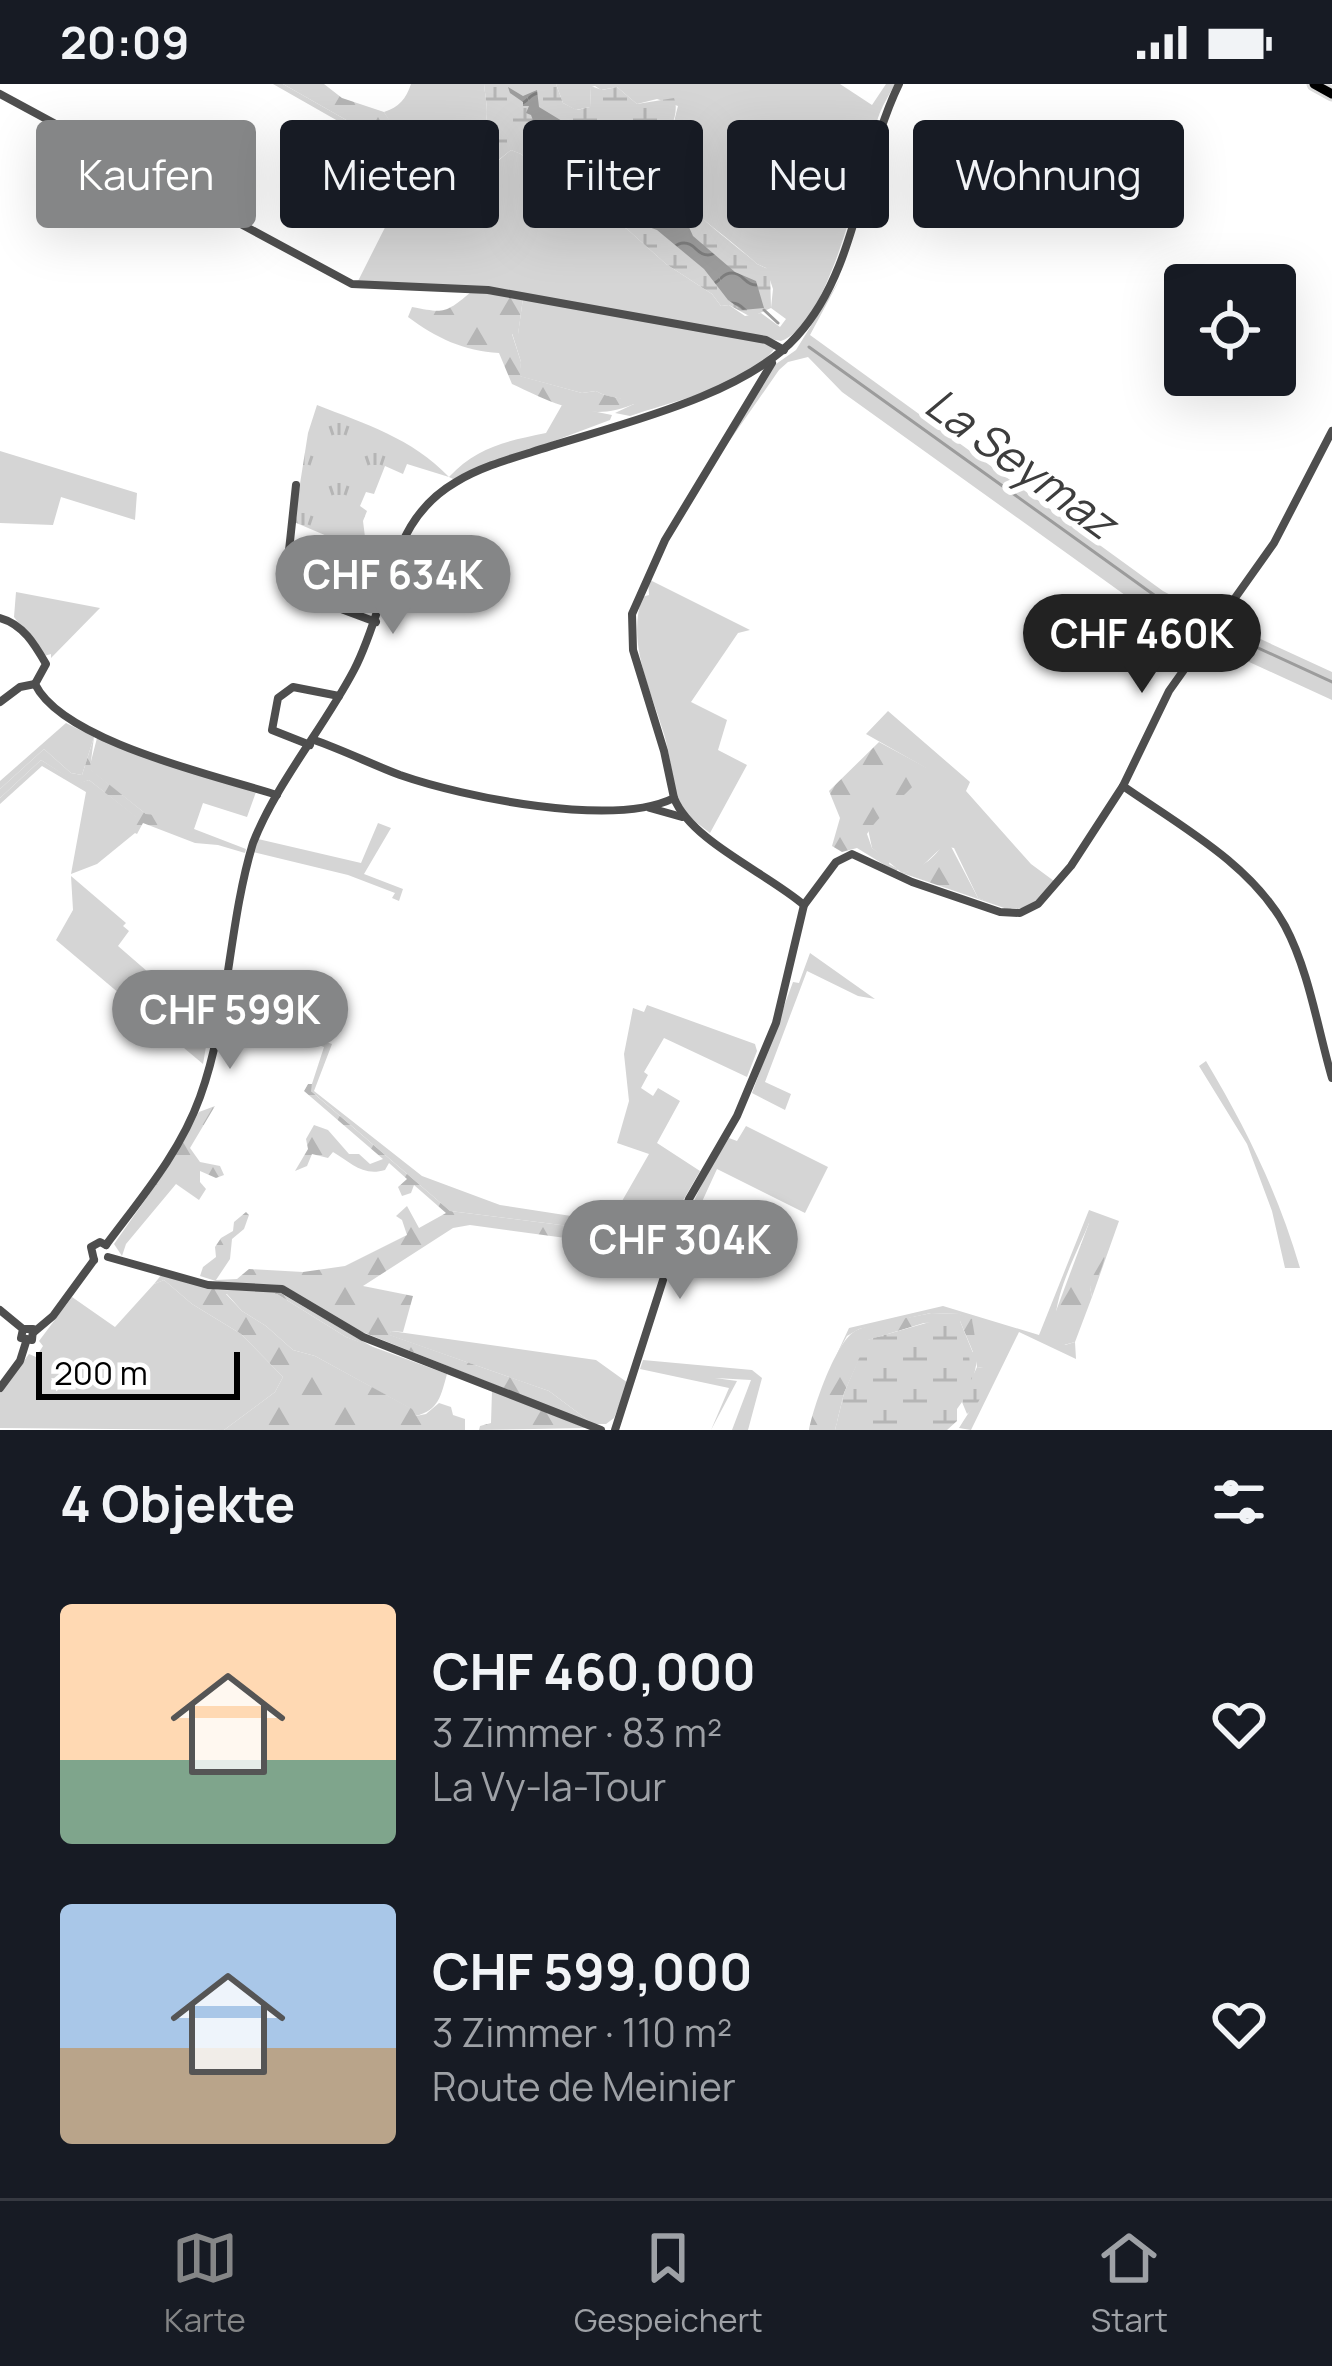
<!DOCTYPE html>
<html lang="de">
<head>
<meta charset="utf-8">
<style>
  :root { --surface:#171b24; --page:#20242c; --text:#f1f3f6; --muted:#9ea1a6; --line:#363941; --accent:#858687 }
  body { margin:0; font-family:Manrope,sans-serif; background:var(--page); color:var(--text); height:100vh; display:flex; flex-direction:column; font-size:45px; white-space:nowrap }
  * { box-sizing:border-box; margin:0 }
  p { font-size:39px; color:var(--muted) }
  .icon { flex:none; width:66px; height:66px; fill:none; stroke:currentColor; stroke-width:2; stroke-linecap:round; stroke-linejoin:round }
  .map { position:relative; height:1346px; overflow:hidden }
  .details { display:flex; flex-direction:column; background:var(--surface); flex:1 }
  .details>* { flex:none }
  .banner { position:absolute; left:36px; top:36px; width:1260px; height:108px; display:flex; gap:24px }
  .controls { position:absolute; left:1164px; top:180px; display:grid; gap:24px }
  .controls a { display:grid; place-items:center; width:132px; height:132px; border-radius:12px; background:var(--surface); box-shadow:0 12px 48px #0002; font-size:60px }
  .scale { position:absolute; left:36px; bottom:30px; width:204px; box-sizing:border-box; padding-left:12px; border:6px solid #000; border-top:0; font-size:33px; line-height:42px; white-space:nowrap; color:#000; -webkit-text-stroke:9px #fff; paint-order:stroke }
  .price { position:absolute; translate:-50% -102px; padding:0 27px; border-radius:42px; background:var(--accent); color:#fff; font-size:39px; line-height:78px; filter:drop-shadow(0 3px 6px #0008) }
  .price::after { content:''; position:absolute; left:50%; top:72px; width:36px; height:27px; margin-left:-18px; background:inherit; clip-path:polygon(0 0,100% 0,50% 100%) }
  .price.selected { background:#222; color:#fff }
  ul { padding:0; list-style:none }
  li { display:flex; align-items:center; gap:36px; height:300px; padding:0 60px }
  li span { display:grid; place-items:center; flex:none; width:336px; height:240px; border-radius:12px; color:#555 }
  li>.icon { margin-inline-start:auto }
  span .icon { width:144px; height:144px; fill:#fffc; stroke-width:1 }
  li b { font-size:51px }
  h2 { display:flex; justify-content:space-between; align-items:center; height:144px; padding:0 60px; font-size:51px }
  .tag { padding:0 42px; border-radius:12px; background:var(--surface); box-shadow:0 12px 48px #0002; font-size:42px; line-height:108px }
  .tag.selected { background:var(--accent); color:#fff }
  .status { display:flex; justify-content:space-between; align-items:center; height:84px; padding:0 60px; background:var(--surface); direction:ltr }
  .status svg { height:33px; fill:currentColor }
  .dock { display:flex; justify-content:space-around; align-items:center; height:168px; border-top:3px solid var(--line); background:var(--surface); font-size:33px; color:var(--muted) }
  .dock a { display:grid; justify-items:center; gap:6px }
  .dock .selected { color:var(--accent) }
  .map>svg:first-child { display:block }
  .green { fill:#d5d5d5 }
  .forest { fill:url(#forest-firs) }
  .wetland { fill:url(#wetland-marsh) }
  .park { fill:url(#park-tufts) }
  .water { fill:url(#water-waves) }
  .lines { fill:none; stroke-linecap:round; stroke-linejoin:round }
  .stream { stroke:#9c9c9c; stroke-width:3 }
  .major-casing { stroke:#dbdbdb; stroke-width:15 }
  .minor { stroke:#4e4e4e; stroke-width:8 }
  .major { stroke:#000; stroke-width:9 }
  .labels { text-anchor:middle; stroke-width:12; stroke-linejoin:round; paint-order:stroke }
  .water-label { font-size:45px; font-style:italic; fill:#3d3d3d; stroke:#fff }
</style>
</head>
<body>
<div class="status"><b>20:09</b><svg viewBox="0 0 49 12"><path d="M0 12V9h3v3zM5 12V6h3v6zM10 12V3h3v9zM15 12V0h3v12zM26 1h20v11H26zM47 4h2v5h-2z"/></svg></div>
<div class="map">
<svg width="1332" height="1346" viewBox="0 0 1332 1346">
  <defs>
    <pattern id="forest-firs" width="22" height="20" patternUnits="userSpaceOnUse" patternTransform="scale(3)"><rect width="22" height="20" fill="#d5d5d5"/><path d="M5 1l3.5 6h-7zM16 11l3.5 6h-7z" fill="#b5b5b5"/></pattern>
    <pattern id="wetland-marsh" width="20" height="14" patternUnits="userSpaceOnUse" patternTransform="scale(3)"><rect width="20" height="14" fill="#d5d5d5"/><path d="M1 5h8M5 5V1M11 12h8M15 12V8" fill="none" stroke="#b5b5b5"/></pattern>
    <pattern id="park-tufts" width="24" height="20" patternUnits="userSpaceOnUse" patternTransform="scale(3)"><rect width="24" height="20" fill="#d5d5d5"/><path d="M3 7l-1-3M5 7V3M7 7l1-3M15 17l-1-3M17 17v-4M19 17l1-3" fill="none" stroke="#b5b5b5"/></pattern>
    <pattern id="water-waves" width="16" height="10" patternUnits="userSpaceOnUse" patternTransform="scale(3)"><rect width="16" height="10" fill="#9c9c9c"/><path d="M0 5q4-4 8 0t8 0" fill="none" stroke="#7d7d7d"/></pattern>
  </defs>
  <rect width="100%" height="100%" fill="#fff"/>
  <g class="green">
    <path d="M273,0H283L348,37L390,38L384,28C399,23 406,15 411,0H484C485,12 490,31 484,43C476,59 466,54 464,77L492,82L511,66L521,70L608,135L627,145L666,180L712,210L721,222L729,221L745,232L761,229L780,243L786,235L771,224L773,205L766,184L757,180C693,121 652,118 678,22L657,15L637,20L617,3L601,6L595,2L591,3L590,23L576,26L563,19L556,0H840L872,21L886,0H895C889,11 882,22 878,34C862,84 831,240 781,257L487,204L358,197L422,70L396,55L352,45Z"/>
    <path d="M840,195L810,251L1163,507L1215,535L1201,556L1150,529L842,308L808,273L788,278L779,286L726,362L755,310L776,280L796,266Z"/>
    <path d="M523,214L763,257L775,264C746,303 675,316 630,332L615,329L634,320C621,312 609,315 596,307L582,309L519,292L521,278L512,249L518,250Z"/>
    <path d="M562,321L612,331L610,336L453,395L449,393C477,363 507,357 546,349Z"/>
    <path d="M0,367L137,409L135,436L61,413L53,441L0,439Z"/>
    <path d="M648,495L750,546L738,549L691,618L727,636L718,666L747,681L710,749C699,740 681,729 678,715C672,694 670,671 664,650C650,603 627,561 642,513L649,511Z"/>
    <path d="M16,508L100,524L51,574V570L44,572L14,533Z"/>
    <path d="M1239,515L1254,552L1332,588V616L1208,559Z"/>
    <path d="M888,627L970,698L966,707L1031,780L1054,797C1028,833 1016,828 978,814L954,764L943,762L919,785L902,789L872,764L868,745L926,684L866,650Z"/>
    <path d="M66,639L94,653L82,691L71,689L44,665L0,705V697Z"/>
    <path d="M97,654L256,708L247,733L203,719L194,745L246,765L245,769L218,761L195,759L156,744L160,732L146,730L89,685Z"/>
    <path d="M41,676L78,699L89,696L138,734L135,749L97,780L71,790L86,708L42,682L0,720V714Z"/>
    <path d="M378,739L391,744L364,790L403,805L399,817L392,814L395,809L348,791L253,768L258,755L361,779Z"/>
    <path d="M71,792L126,839L123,842L129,847L118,862L171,908L162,920L207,957L203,980L56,856L73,826Z"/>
    <path d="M810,869L875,915L858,912L807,887L765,998L791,1010L785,1026L752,1009L793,898L799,899Z"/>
    <path d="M647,921L755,960L757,967L747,993L664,954L644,988L648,991L641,1004L653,1012L658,1004L680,1017L657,1059L700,1087L670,1139L624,1149L450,1127L310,1006L324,963L224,927L225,923L332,960L314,1007L422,1092L500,1121L610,1138L649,1070L617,1059L629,1017L624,970L633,924L644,928Z"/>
    <path d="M1206,977C1246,1044 1278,1109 1300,1184H1285L1272,1127L1247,1060L1199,982Z"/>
    <path d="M746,1042L828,1083L805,1129L717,1085L678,1170C690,1118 700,1101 729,1054L737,1057Z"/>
    <path d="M1089,1126L1119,1137L1092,1213L1090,1203L1104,1173L1089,1139C1078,1167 1037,1241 1065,1261L1075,1258L1076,1275L1019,1248L971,1346L959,1344C972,1323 983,1311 983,1284L977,1283L972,1236L959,1230L931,1229L859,1245L847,1252L836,1272L849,1244L943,1222L1039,1251Z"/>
    <path d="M164,1196L192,1220L241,1250L283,1293L275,1308L224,1346L0,1344V1309L29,1270L36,1273L43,1262L39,1257L72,1213L115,1243L154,1200Z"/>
    <path d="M248,1207L277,1210L346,1253L447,1290C441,1311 439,1327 415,1332L413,1326L315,1272L293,1266L266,1242L242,1227L226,1209Z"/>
    <path d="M391,1247L596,1276L628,1299L614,1334L606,1340H593L549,1307L389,1251Z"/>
    <path d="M643,1276L752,1286L762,1294L748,1346H732L751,1296L715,1294L737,1297L711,1346L729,1304L640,1285Z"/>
  </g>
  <g class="forest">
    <path d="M283,0H324L342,14L384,28L390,37L402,33L391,48L348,37Z"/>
    <path d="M471,208L523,214L518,251L512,250L521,278L520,292L582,309L596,307C609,315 622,312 636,319C592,340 555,320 512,300L499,269C464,267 436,254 408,233L412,223C444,229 445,230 471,208Z"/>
    <path d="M94,653L90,685L146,730L160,731L213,754L212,757L195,759L197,750L167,740L156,744L143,739L137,750L133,748L137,734L89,696L78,700L41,676L0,714V705L44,665L71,689L82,691Z"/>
    <path d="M879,658L927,684C912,710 883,724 867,750L872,764L890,777L889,780L898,785L896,788L857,764L842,768L832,762L840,734L829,707Z"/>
    <path d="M946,753L978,814L1011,824L1013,827L902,789C922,784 938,773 946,753Z"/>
    <path d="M308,1000H312L311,1007L450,1127L624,1149L674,1135L675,1148L666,1181L660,1172L640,1164L470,1141L453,1144L363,1202L413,1212L403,1248L391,1247L390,1251L549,1307L593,1340L355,1245L280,1201L222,1199L200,1192L203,1183L216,1173L215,1163L221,1154L233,1147L234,1138L246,1128L249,1131L244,1145L232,1155L230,1175L216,1196L237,1195L249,1185L303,1188L345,1182L407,1151L402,1136L396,1132L407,1122L419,1144L446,1129L414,1101L411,1109L402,1112L398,1103L407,1095L389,1079L385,1086C363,1093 350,1078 333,1068L328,1074L312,1070L307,1082L295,1087L308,1065L306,1055L314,1041L328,1046L349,1070H359L370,1080L383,1075L304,1007Z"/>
    <path d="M215,1022L190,1064L200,1078L220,1082L224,1091L216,1094L200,1087V1098L206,1105L199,1116L176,1100L126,1160L122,1172L114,1160L167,1085L199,1028Z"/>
    <path d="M1102,1135L1109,1139C1109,1159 1104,1190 1090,1203L1092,1213L1075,1258L1064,1261L1054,1253L1053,1235L1089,1139Z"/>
    <path d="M162,1190L218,1206L277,1207L376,1265L346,1253L277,1210H226L242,1227L266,1242L293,1266L315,1272L414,1326L416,1332L426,1330L439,1319L451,1323L453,1331L465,1335V1346H224L275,1308L283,1293L241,1250L192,1220L164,1196L154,1200Z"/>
    <path d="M931,1229L960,1230L972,1235L978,1272L973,1296H970L968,1269L973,1268L960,1237L924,1239L868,1256L844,1309L835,1346H809C813,1325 836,1255 857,1246C876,1238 910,1234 931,1229Z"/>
    <path d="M492,1307L586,1344L479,1346L480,1342L491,1339Z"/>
  </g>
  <g class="wetland">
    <path d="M484,0H556L563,19L577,26L590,23L591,2L602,6L617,3L637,20L674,14C680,30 669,44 667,61C662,115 721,147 757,180L770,186L771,224L751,233L729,221L721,222L712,210L666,180L627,145L608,135L521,70L511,66L491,82L464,77C466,54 476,59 484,43C490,31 485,12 484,0Z"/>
    <path d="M940,1235L960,1237L973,1269L969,1270L971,1296L977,1283L983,1284C983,1305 985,1316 967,1330L962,1318L957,1325V1337L947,1346H835L844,1309L867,1256Z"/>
  </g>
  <path class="park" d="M317,321C365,340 412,354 449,393L407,380L403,390L385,382L374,410L366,408L360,422L367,427L363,437L367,469L294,438L308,349Z"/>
  <path class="water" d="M508,3L523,12L537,6L539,23L567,40L575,62L594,78L605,77L625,103H634L645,93L660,118L684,132L693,152L735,188L756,197L764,224L742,226L728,216L704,185L657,146L643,141L593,89L594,78L574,63L563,68L538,50L531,31L526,29L529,22H523V18L510,9Z"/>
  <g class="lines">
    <g class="stream">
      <path d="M764,226L778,239"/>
      <path d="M809,263L1168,521L1210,542"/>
      <path d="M1219,546L1332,598"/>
    </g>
    <g class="major-casing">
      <path id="major" d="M1314,0L1332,10"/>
    </g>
    <g class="minor">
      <path d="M0,10L352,200L488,206L766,256L784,266"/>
      <path d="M296,401L285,504L376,538"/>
      <path d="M0,534C23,540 35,561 46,580L35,600C63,658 218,692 277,711"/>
      <path d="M0,618L20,603L35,600"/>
      <path d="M314,656C343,666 371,680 400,691C463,713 613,744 674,714C691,757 767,789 804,821"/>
      <path d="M310,661L272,646L278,614L293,603L339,612"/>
      <path d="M1123,702C1179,741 1251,780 1285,842C1309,887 1318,946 1332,994"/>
      <path d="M674,714L664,667L633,566L632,530L665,456L772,279"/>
      <path d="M650,724L682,733"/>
      <path d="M106,1161C141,1114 180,1069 200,1013C229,934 228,841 253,759C277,698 323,645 354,586C378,540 385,486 411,442C422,424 437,409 456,398C479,384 506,376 532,368C611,342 742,314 797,252C858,185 860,80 899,0"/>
      <path d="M108,1173L208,1201L282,1205L363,1253L601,1346"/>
      <path d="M94,1176L91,1163L100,1158L106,1161"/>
      <path d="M0,1226L23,1245H33L32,1256L21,1254L23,1245"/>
      <path d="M34,1248L53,1232L94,1176"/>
      <path d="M0,1304L20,1277L26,1258"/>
      <path d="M615,1346L689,1115L737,1032L776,939L804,821L836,778L852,770L912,798L1000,828L1020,829L1038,820L1071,782L1123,702L1169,607L1274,459L1332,347"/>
    </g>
    <use href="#major" class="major"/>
  </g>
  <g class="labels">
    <g class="water-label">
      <text transform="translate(1021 379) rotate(36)" y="16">La Seymaz</text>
    </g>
  </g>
</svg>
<div class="controls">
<a><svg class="icon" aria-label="locate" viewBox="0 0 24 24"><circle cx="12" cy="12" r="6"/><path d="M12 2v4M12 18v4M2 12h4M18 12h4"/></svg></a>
</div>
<div class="scale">200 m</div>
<b class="price" style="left:393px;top:553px">CHF 634K</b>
<b class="price selected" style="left:1142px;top:612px">CHF 460K</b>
<b class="price" style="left:230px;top:988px">CHF 599K</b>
<b class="price" style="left:680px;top:1218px">CHF 304K</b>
<div class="banner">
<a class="tag selected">Kaufen</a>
<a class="tag">Mieten</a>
<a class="tag">Filter</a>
<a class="tag">Neu</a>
<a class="tag">Wohnung</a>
</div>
</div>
<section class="details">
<h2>4 Objekte<svg class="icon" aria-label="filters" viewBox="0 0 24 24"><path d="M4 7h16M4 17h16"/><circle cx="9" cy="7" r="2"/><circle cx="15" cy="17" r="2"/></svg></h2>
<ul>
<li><span style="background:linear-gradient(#ffd9b3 65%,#7fa58c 0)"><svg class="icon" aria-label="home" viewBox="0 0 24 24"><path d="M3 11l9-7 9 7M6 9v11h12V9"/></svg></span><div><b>CHF 460,000</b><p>3 Zimmer · 83 m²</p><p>La Vy-la-Tour</p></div><svg class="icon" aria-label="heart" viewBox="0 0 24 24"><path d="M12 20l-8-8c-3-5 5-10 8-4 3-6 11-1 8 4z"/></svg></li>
<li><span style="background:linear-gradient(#a9c7e8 60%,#b9a48a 0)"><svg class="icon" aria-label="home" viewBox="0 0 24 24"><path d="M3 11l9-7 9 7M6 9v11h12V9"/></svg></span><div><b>CHF 599,000</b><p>3 Zimmer · 110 m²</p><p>Route de Meinier</p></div><svg class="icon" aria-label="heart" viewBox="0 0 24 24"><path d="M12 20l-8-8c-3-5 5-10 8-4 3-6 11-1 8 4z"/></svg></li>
</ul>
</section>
<nav class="dock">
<a class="selected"><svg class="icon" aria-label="map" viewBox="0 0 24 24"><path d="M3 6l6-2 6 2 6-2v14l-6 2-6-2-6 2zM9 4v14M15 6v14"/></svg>Karte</a>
<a><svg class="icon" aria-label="saved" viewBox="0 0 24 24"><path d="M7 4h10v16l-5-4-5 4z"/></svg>Gespeichert</a>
<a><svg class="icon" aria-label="home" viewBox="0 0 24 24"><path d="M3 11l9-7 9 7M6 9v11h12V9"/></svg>Start</a>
</nav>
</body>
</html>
